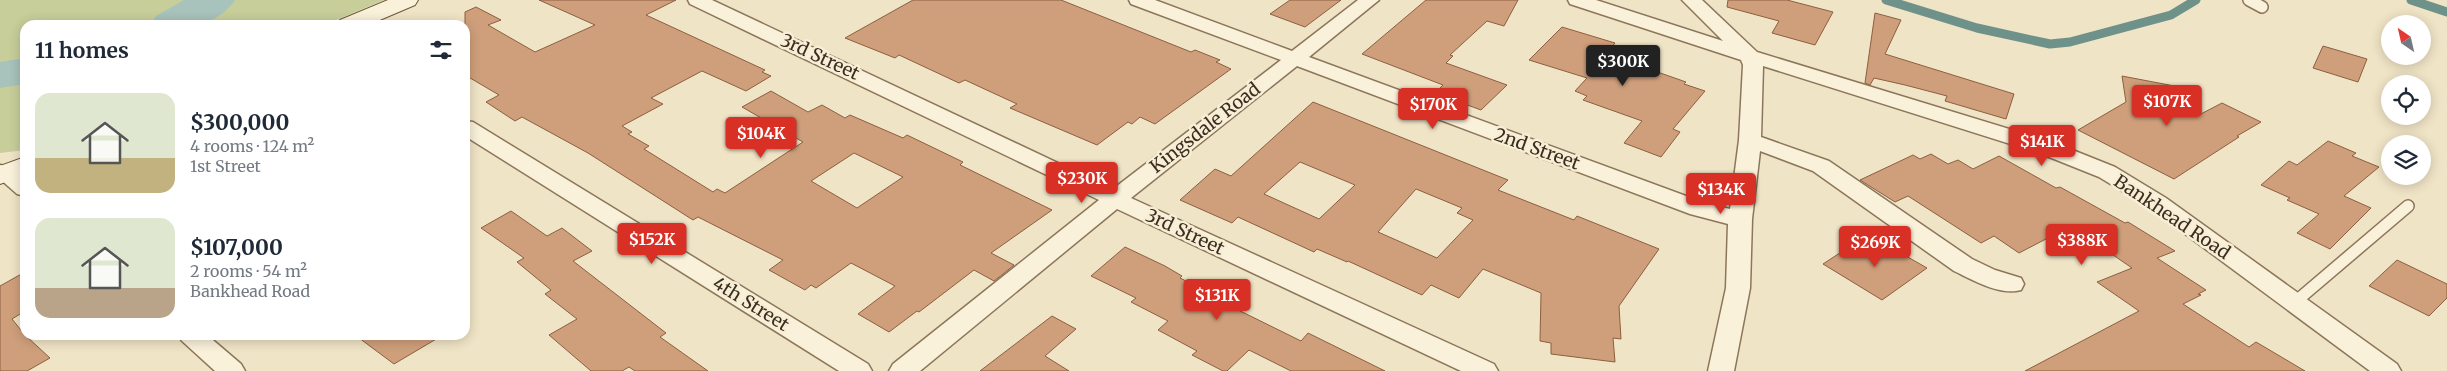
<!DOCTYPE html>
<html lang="en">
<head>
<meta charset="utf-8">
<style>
  :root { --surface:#fff; --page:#f6f6f7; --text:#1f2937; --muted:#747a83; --accent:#d93025 }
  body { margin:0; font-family:Merriweather,serif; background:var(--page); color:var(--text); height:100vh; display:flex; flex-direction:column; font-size:19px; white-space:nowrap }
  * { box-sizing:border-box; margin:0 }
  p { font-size:16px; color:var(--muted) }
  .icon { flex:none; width:28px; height:28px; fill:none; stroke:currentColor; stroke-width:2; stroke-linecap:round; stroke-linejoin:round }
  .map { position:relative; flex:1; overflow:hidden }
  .sheet { position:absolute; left:20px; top:20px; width:450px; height:320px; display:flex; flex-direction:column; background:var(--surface); border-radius:15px; box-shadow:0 2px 12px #0003 }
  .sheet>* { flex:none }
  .needle { width:32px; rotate:326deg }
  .controls { position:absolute; left:2381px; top:15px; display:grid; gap:10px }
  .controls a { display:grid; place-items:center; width:50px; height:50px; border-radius:50%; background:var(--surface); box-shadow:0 2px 12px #0003; font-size:25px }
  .price { position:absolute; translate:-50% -42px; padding:0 11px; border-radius:5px; background:var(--accent); color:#fff; font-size:16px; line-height:32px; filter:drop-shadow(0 1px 2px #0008) }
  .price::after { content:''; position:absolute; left:50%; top:30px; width:15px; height:11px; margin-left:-8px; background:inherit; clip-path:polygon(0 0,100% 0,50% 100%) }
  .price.on { background:#222; color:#fff }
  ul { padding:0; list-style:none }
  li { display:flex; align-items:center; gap:15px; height:125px; padding:0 15px }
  li span { display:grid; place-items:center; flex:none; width:140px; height:100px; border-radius:15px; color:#555 }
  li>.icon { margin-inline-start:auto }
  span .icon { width:60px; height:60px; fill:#fffc; stroke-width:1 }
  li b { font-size:21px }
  h2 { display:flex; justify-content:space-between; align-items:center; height:60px; padding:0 15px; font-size:21px }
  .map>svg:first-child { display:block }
  .green { fill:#c8ce9a }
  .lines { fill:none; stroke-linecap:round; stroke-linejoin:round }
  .stream { stroke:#6e928a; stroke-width:9 }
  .river { fill:#a8c3bb; fill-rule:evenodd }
  .building { fill:#cf9f7b; stroke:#8c5f40; fill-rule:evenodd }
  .service-casing { stroke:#8c765b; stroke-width:14 }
  .minor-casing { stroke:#8c765b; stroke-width:3 }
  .secondary-casing { stroke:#6e573e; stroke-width:2 }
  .service { stroke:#faf1da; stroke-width:11 }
  .minor { fill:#faf1da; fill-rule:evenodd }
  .secondary { fill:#faf1da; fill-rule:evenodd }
  .labels { text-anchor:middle; stroke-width:5; stroke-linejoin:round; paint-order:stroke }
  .street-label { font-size:18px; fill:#3c2d1f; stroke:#f7eed6 }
</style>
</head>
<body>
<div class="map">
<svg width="2447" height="371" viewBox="0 0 2447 371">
  <rect width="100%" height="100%" fill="#f0e4c6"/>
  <path class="green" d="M0,0H384L324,25H25V150L0,153Z"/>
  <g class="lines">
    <g class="stream">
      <path d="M1886,0L1977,28L2050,44L2070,42L2171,15L2196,0"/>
      <path d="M2411,0L2447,12"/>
    </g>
    <g class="river">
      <path d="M184,0H235C213,31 182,25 150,25L156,16Z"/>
      <path d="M25,58V84L0,88V62Z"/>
    </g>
  </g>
  <g class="building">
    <path d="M539,0H676L646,15L765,70L762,72L771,76L746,91L702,71L651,98L663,104L622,126L632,132L628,134L649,146L644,149L713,192L717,189L725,193L803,142L742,107L771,91L808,112L822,105L845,118L850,115L903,138L907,135L963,162L960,165L1052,210L991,253L1014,265L1003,274L994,281L974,270L919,312L917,311L889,332L858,314L895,286L851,263L816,288L811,285L805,290L769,270L783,260L698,217L693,220L588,153L522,117L515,121L486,102L499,95L465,75V12L476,7L501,20L488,25L535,52L595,25ZM854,153L903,177L857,208L811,181Z"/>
    <path d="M913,0H1061L1191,52L1195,50L1220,60L1216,62L1231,69L1155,124L1140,117L1132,124L1128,122L1097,145L1010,108L1017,104L965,80L959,83L899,55L895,58L845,38Z"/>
    <path d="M1290,0H1341L1305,27L1270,14Z"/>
    <path d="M1426,0H1518L1504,26L1487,21L1450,55L1453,56L1446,63L1507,85L1481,110L1435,93L1443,85L1362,54Z"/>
    <path d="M1728,0H1787L1833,12L1815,45L1772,33L1779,21L1727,7Z"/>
    <path d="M1875,13L1901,20L1885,54L2014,94L2006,119L1945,101L1947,96L1905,85L1874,78L1870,85L1865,83Z"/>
    <path d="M1562,27L1615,43L1606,54L1686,82L1684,84L1705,91L1673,129L1680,132L1661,157L1624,143L1642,121L1583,100L1587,96L1575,91L1587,78L1529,60Z"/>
    <path d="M2323,46L2367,59L2358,82L2313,68Z"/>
    <path d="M2122,76L2190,89L2197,116L2222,103L2261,122L2237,136L2239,137L2174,179L2078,130L2126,102Z"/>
    <path d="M1313,102L1508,180L1498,190L1574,220L1577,216L1659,249L1619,306L1621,339L1613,338L1615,362L1551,354V343L1540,341L1541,293L1483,269L1459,298L1431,285L1422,295L1348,261L1347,262L1317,249L1314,252L1238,217L1232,223L1180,200L1215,169L1231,176ZM1300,162L1355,185L1319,219L1264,194ZM1416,189L1462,208L1457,213L1473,220L1437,258L1378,232Z"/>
    <path d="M2328,141L2356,153L2352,156L2379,167L2344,196L2371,208L2330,249L2297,233L2319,214L2287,200L2290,198L2261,185L2289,161L2297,165Z"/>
    <path d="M1931,154L1948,164L1958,160L1973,169L1999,156L2056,188L2060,187L2125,223L2128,222L2175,251L2157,258L2206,290L2198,294L2201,295L2183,304L2249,347L2256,342L2305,371H2025L2139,311L2097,282L2132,268L2071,226L2019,253L1994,236L1981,243L1908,196L1895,202L1860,180L1913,155L1920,159Z"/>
    <path d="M511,211L547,236L562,228L592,251L573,261L666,333L660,337L708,371H635L629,367L622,371H591L549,335L577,319L545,294L551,290L517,262L524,258L481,228Z"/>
    <path d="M1878,240L1927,268L1882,300L1823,264L1858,241L1869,247Z"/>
    <path d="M1125,247L1165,266L1182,276L1180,278L1226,301L1224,303L1301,341L1308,333L1385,371H1291L1249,350L1227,371H1223L1192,355L1197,351L1158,330L1168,321L1131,302L1136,298L1091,276Z"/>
    <path d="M2397,260L2447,284V298L2429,316L2369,286Z"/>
    <path d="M25,272V311L12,319L25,335L50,358L27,371H0V286Z"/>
    <path d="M1052,316L1076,329L1045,356L1069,371H980Z"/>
    <path d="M355,335H443L394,364Z"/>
  </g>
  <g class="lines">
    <g class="service-casing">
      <g id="service">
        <path d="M2249,0L2262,7"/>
        <path d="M2294,303L2408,206"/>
      </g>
    </g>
    <g class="minor-casing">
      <g id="minor">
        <path d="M688,0H712L1113,189L1281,60L1131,4L1129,0H1155L1292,51L1358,0H1379L1309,57L1705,203L1730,209L1739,140L1743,65L1741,60L1570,4L1568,0H1596L1723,41L1682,0H1702L1757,52L2055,143L2115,167L2166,198L2397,364L2401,371H2370L2150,208L2099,177L2039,153L1763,66L1761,137L1829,161L1972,259L1995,270L2021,278L2024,284L2021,290C2000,296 1973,280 1954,271L1813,171L1760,151L1752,219L1750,288L1734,371H1708L1726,288L1728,224L1690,214L1297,66L1131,198L1494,364L1498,371H1461L1117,209L920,371H889L893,364L1099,200L690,4Z"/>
        <path d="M465,121L473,122L868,364L872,371H839L465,136Z"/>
        <path d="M0,165L15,168L25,177V196L17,194L0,179Z"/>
        <path d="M178,335H207L241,364L245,371H215L182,341Z"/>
      </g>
    </g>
    <g class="secondary-casing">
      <g id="secondary">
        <path d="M388,0H418L415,5L368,25H336L340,20Z"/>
        <path d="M25,157V175L0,184V166Z"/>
      </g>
    </g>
    <use href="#service" class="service"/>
    <use href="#minor" class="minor"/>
    <use href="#secondary" class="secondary"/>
  </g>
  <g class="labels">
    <g class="street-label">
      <text transform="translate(820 57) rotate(25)" y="6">3rd Street</text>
      <text transform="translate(1205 128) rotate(-38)" y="6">Kingsdale Road</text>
      <text transform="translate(1537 149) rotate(20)" y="6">2nd Street</text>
      <text transform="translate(2172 217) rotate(34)" y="6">Bankhead Road</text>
      <text transform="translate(1185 232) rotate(25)" y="6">3rd Street</text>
      <text transform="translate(751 304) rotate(32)" y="6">4th Street</text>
    </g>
  </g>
</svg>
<div class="controls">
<a><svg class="needle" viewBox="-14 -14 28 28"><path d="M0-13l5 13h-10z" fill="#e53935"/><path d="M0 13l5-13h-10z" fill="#747a83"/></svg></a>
<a><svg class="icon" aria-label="locate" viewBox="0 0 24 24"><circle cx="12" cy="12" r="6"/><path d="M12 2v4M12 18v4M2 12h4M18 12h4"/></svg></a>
<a><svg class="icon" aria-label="layers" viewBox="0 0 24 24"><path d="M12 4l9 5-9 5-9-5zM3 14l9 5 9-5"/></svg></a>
</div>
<b class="price on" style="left:1623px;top:87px">$300K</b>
<b class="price" style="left:2167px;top:127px">$107K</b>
<b class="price" style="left:1433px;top:130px">$170K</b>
<b class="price" style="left:761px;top:159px">$104K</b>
<b class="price" style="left:2042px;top:167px">$141K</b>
<b class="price" style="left:1082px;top:204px">$230K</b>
<b class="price" style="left:1721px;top:215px">$134K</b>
<b class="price" style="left:652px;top:265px">$152K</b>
<b class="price" style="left:2082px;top:266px">$388K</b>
<b class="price" style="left:1875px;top:268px">$269K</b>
<b class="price" style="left:1217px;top:321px">$131K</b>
<section class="sheet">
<h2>11 homes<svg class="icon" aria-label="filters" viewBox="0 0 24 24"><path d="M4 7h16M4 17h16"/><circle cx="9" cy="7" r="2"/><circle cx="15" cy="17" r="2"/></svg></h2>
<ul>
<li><span style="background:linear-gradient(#dfe7d0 65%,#c2b280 0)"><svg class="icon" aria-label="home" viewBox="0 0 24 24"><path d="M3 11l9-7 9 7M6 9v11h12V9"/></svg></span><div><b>$300,000</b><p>4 rooms · 124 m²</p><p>1st Street</p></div></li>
<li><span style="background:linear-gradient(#dfe7d0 70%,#b9a48a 0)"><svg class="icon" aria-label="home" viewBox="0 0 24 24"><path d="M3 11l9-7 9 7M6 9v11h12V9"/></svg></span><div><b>$107,000</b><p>2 rooms · 54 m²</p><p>Bankhead Road</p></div></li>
</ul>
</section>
</div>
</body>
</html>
